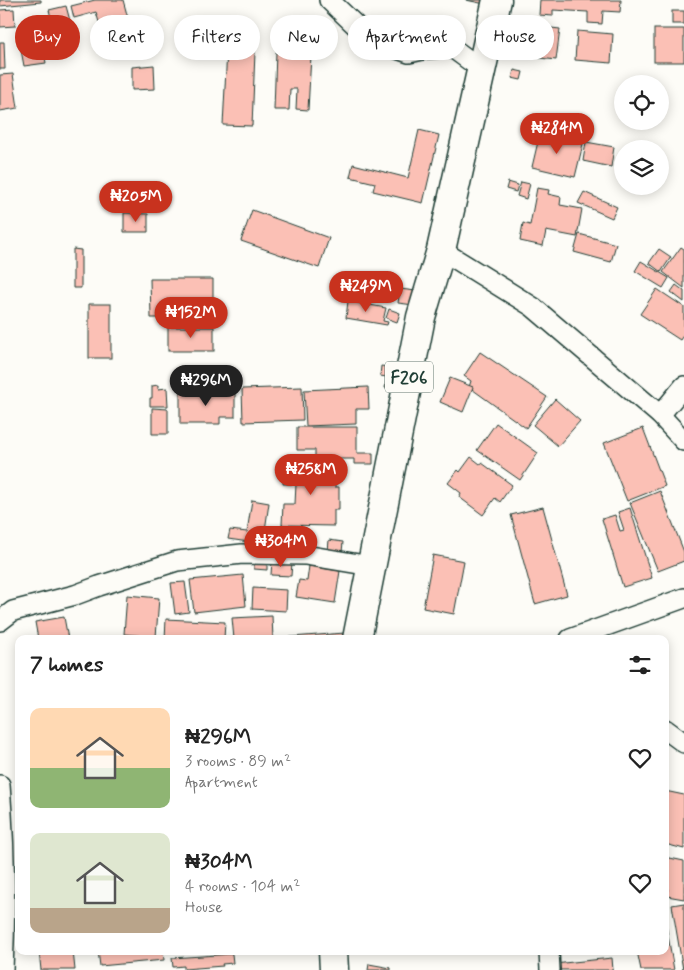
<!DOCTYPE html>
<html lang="en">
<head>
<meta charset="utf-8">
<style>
  :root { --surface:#fff; --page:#f2f2f2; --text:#222; --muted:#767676; --accent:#c8321e }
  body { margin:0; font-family:Mynerve,sans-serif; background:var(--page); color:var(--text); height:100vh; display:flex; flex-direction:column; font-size:19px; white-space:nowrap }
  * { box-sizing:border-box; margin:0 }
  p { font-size:16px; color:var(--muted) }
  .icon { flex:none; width:28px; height:28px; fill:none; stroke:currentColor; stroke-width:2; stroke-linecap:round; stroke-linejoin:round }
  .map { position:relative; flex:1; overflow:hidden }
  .panel { position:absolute; left:15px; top:635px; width:654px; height:320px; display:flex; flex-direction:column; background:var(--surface); border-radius:10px; box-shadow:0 2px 12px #0003 }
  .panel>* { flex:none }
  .guide { position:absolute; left:15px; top:15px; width:655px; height:45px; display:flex; gap:10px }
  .buttons { position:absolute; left:614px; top:75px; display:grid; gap:10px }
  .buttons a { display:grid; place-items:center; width:55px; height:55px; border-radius:50%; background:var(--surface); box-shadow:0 2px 12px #0003; font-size:25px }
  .price { position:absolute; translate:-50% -42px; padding:0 11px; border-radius:18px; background:var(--accent); color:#fff; font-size:16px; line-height:32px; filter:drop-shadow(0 1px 2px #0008) }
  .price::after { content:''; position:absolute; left:50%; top:30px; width:15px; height:11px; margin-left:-8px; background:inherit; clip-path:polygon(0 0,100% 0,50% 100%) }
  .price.selected { background:#222; color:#fff }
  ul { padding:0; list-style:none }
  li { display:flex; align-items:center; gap:15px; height:125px; padding:0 15px }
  li span { display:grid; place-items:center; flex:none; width:140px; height:100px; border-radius:10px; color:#555 }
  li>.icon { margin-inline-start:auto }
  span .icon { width:60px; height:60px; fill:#fffc; stroke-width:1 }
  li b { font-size:21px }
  h2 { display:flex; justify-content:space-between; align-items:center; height:60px; padding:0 15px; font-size:21px }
  .chip { padding:0 18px; border-radius:22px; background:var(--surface); box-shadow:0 2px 12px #0003; font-size:18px; line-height:45px }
  .chip.selected { background:var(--accent); color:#fff }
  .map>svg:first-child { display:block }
  .building { fill:#fbc0b5; stroke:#1f3d34 }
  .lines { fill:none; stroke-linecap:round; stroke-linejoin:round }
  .minor-casing { stroke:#1f3d34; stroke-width:22 }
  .primary-casing { stroke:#1f3d34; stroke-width:31 }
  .minor { stroke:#fdfcf7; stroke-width:19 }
  .primary { stroke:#fdfcf7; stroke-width:28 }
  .labels { text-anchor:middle; stroke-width:4; stroke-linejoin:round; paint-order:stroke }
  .shield { fill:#fdfcf7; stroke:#62766e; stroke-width:1 }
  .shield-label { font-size:18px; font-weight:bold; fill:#1f3d34 }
</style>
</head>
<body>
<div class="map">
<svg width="684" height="970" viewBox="0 0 684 970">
  <rect width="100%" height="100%" fill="#fdfcf7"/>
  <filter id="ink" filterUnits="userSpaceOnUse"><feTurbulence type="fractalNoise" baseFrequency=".02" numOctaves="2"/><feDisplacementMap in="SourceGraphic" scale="10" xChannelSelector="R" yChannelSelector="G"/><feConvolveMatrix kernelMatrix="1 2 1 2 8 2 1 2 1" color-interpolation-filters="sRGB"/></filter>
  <g filter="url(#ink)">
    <g class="building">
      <path d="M0,0H41V2L0,6Z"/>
      <path d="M95,0H123L129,22L101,29L96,12L74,18L71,6Z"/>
      <path d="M466,0H486L485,4Z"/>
      <path d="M540,0H621L620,12L603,11L602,24L588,23V12L553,10V16L539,15Z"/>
      <path d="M66,6L76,43L59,48L49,10Z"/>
      <path d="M14,9L15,26L0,27V10Z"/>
      <rect x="672" y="11" width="12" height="13"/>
      <path d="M543,27L560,29L556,60L540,58Z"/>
      <rect x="654" y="29" width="30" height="33"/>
      <path d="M40,31L46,63L24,66L18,34Z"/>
      <path d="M577,31L613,34L611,63L575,60Z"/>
      <path d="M0,42H4L5,69H0Z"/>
      <path d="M227,50L255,52L252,126L223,125Z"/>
      <path d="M276,52L311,55L308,110L296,109L297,89H290L289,110H274Z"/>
      <path d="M154,65L155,89L132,90V67Z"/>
      <path d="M514,70L523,72L521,80L512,78Z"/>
      <path d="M13,74L18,108L0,111V75Z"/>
      <path d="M419,130L439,135L423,203L373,191L375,183L350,177L353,164L408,178Z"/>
      <path d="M540,133L583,144L575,177L532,167Z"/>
      <path d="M586,142L614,147L611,167L583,161Z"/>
      <path d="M508,182L518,185L516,192L506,189Z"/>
      <path d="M521,182L530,184L526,199L517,196Z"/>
      <path d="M537,188L549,190L548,194L561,197L560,205L582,209L577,237L546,231L543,246L520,241L523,223L530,225Z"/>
      <path d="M584,192L617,207L612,218L578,203Z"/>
      <path d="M252,210L329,238L319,268L241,241Z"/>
      <path d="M124,213L148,214V232H124Z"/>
      <path d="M579,234L616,244L611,262L574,252Z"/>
      <path d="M681,247L684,249V288L663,272Z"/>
      <path d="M73,249L81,250V288H73Z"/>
      <path d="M659,249L671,257L661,272L649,263Z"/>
      <path d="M641,261L669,278L663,288L635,271Z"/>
      <path d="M150,279H213V318H151Z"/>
      <path d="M676,285L684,291V302L671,292Z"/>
      <path d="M400,289L416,291L414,305L398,303Z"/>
      <path d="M657,289L684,307V334L680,340L640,314Z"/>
      <path d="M348,301L386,308L383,321L388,322L387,325L346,318Z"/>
      <rect x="89" y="304" width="22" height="54"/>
      <path d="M389,309L400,313L397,322L386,318Z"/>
      <rect x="168" y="327" width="46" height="24"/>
      <path d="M480,352L547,397L526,428L469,387L471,381L464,376Z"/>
      <path d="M389,364L404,366L400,390L385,388L387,377L380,376L381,366L388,367Z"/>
      <path d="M221,375L222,385L203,386L201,377Z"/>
      <path d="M450,378L473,387L463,412L440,402Z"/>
      <path d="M158,385V389L167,388L168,406H150V398H152V386Z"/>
      <path d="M302,387L303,420L243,422L242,389Z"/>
      <path d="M368,387L369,409H356V424L306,426L304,390Z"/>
      <path d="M180,392H235V417H220V424H180Z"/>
      <path d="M555,399L580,421L558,446L533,425Z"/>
      <path d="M152,408L168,409V434H152Z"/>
      <path d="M496,423L538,453L520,480L477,450Z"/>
      <path d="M297,427H357V453H373V464H354V459H315V450H297Z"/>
      <path d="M643,428L665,486L627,501L604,443Z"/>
      <path d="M471,457L480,464L482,463L512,485L500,502L495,498L483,515L459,497L461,493L448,483L458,470L460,472Z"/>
      <path d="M284,466L335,467V487H339V510H334V526L282,525L283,504H295L296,484H283Z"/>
      <path d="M660,491L684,552V561L658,571L630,503Z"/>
      <path d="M252,500L269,503L263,544L228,539L230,530L247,532Z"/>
      <path d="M543,507L567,595L535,604L511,515Z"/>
      <path d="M630,508L652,578L623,587L602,519L615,515L620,531L624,530L618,512Z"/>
      <path d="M329,540L343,542L342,552L328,551Z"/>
      <path d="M433,555L464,561L454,614L423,608Z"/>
      <path d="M254,559H267V570L254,569Z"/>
      <path d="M272,560L292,562L291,576L271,575Z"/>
      <path d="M309,566L340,571L335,603L296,597L299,580L307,581Z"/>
      <path d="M243,575L246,606L194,612L190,580Z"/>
      <path d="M185,582L189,612L175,614L171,583Z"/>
      <path d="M253,588L287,590L286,611L252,609Z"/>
      <path d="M127,595L159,598L156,637L124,634Z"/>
      <path d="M272,616L273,639H234L232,618Z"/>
      <path d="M64,617L68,639H38L35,622Z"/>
      <path d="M166,619L225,622L224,639H165Z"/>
      <path d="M345,633V639H278V638Z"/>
      <path d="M665,791L684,795V849L665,844Z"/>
      <path d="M665,857L684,861V899L667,896L668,889L665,888Z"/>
      <path d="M684,903V970H683L672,905Z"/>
      <path d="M665,919L674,970H641L637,951H665Z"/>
      <path d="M39,951H73L75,970H41Z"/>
      <path d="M98,951H163L164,960L100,966Z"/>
      <path d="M181,951H224V953L181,952Z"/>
      <path d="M587,951H620V953L587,952Z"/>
      <path d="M232,954L233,963L222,964L223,966L184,969V966L173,967L172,958Z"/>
      <path d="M612,958L613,970H555L554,964Z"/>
      <path d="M369,964L391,968V970H368Z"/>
    </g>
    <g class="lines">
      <g class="minor-casing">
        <g id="minor">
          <path d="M329,0L371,40L409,53L427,49L451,47L470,61L483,62"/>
          <path d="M441,250L533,307L660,415L684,441"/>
          <path d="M660,415L684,386"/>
          <path d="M0,621L13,611L75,595L99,586L177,561L242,554L305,555L371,566"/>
          <path d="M570,639L684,598"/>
          <path d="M665,729L684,743"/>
          <path d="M0,785C5,847 6,908 3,970"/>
          <path d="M549,951L550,970"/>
        </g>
      </g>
      <g class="primary-casing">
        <g id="primary">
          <path d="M357,639L421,317L441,250L497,0"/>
          <path d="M333,951L334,970"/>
        </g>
      </g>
      <use href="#minor" class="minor"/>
      <use href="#primary" class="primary"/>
    </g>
  </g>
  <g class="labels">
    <rect class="shield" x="385" y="361.5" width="48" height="31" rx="4"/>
    <g class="shield-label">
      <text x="409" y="383">F206</text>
    </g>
  </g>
</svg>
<div class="buttons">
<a><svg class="icon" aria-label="locate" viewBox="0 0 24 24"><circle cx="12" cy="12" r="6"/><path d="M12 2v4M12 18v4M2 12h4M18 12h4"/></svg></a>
<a><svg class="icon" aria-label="layers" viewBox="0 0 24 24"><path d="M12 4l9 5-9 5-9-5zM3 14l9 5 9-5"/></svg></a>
</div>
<b class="price" style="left:557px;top:155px">₦284M</b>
<b class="price" style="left:136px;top:223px">₦205M</b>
<b class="price" style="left:366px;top:313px">₦249M</b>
<b class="price" style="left:191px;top:339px">₦152M</b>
<b class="price selected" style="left:206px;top:407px">₦296M</b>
<b class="price" style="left:311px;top:496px">₦258M</b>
<b class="price" style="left:281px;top:568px">₦304M</b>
<div class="guide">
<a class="chip selected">Buy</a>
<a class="chip">Rent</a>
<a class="chip">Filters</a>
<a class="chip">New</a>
<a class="chip">Apartment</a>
<a class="chip">House</a>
</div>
<section class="panel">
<h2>7 homes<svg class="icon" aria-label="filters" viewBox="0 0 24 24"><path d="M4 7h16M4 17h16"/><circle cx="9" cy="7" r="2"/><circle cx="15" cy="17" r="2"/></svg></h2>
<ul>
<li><span style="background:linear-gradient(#ffd9b3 60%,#8fb573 0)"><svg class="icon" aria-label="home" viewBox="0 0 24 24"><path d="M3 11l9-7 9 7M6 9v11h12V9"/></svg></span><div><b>₦296M</b><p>3 rooms · 89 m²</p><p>Apartment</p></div><svg class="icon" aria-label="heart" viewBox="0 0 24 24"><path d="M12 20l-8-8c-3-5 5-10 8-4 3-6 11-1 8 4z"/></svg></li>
<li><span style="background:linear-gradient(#dfe7d0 75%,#b9a48a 0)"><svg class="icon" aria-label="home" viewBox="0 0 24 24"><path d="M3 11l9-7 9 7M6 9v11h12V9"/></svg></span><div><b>₦304M</b><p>4 rooms · 104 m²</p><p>House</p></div><svg class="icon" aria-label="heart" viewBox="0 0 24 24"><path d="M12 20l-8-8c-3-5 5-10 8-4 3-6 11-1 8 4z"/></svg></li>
</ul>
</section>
</div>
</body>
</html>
